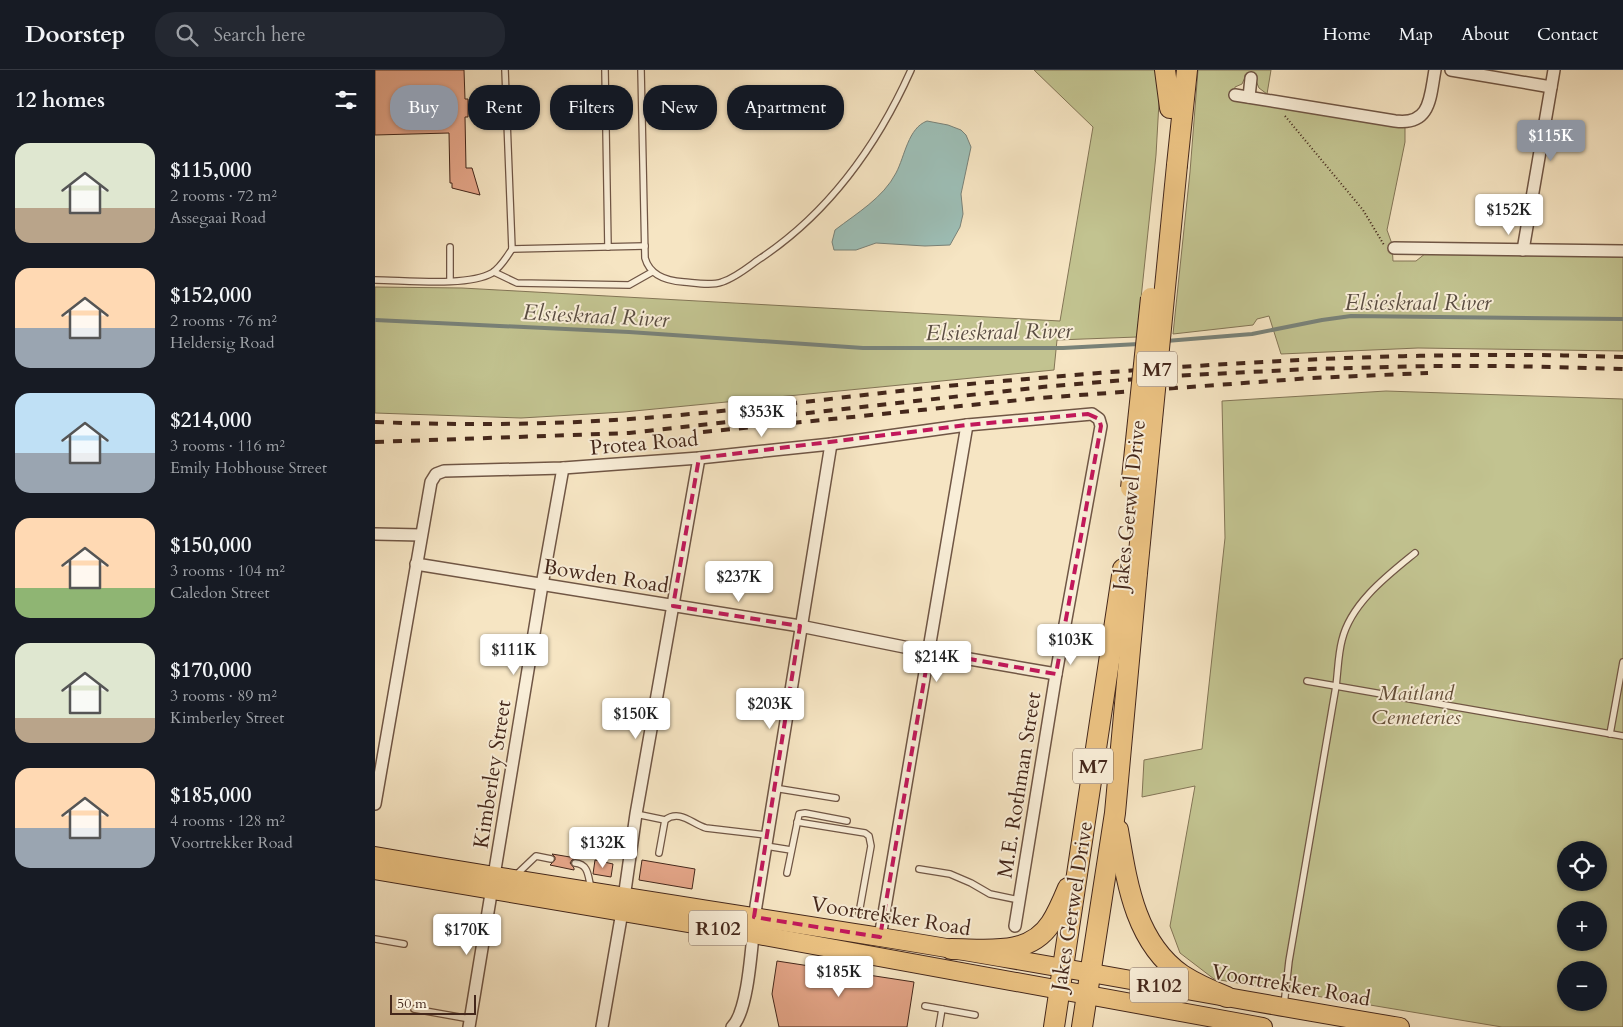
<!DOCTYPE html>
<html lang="en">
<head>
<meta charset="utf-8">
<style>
  :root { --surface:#171b24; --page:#242831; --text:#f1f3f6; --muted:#9ea1a6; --line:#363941; --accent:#8c9099 }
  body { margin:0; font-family:Cardo,serif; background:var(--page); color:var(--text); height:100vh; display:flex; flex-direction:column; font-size:19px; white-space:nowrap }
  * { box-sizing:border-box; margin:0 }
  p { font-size:16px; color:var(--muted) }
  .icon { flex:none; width:28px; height:28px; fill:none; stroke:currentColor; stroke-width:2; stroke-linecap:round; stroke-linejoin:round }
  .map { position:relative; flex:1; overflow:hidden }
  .drawer { display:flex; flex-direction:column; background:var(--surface); width:375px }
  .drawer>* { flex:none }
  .guide { position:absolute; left:15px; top:15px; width:475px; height:45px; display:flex; gap:10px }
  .buttons { position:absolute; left:1182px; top:771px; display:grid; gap:10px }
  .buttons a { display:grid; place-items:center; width:50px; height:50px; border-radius:50%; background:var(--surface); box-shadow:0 1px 4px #0004; font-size:25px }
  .scale { position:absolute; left:15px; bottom:12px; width:86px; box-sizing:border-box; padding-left:5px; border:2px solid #44271b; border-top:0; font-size:14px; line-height:18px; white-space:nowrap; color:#44271b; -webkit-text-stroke:4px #f9eed8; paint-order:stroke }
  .price { position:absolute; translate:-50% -42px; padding:0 11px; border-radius:5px; background:#fff; color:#222; font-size:16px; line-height:32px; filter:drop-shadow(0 1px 2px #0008) }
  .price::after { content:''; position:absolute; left:50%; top:30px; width:15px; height:11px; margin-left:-8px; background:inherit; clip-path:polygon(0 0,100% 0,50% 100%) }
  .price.selected { background:var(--accent); color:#fff }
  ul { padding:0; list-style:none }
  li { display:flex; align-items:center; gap:15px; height:125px; padding:0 15px }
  li span { display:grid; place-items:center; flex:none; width:140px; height:100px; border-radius:15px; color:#555 }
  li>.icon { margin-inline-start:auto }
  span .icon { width:60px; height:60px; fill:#fffc; stroke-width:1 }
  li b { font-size:21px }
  h2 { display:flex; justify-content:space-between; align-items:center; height:60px; padding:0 15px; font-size:21px }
  .pill { padding:0 18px; border-radius:20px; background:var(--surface); box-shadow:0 1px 4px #0004; font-size:18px; line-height:45px }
  .pill.selected { background:var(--accent); color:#fff }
  header { display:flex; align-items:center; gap:30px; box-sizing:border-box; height:70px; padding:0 25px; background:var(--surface); border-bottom:1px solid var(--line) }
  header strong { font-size:24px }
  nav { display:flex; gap:28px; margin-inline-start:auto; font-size:18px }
  .search { width:350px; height:45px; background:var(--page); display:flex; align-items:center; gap:12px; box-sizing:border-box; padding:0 18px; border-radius:20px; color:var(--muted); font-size:19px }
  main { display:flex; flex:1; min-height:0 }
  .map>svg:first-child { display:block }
  .green { fill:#c2c390; stroke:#837556; fill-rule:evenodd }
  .water { fill:#9dbfb7; stroke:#798279 }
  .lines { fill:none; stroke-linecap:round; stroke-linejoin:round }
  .stream { stroke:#798279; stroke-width:4 }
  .building { fill:#e5a689; stroke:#44271b }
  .lane-casing { stroke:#705645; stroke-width:8 }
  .street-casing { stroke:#705645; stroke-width:14 }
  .primary-casing { stroke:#44271b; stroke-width:20 }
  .highway-casing { stroke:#44271b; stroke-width:22 }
  .path { stroke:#44271b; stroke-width:2; stroke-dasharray:1 2.5; stroke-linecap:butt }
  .lane { stroke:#f9eed8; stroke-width:5.5 }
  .street { stroke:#f9eed8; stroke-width:11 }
  .primary { stroke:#ebc282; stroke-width:18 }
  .highway { stroke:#ebc282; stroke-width:20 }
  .rail { stroke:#44271b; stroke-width:4; stroke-dasharray:9 9; stroke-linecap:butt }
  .highway-bridge-casing { stroke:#44271b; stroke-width:22; stroke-linecap:butt }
  .highway-bridge { stroke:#ebc282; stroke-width:20 }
  .marked { fill:none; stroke:#c2185b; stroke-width:4; stroke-dasharray:10 6; stroke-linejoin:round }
  .labels { text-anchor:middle; stroke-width:4; stroke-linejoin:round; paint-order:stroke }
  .shield { fill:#f9eed8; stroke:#7a6354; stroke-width:1 }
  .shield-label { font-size:20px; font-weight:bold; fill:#44271b }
  .street-label { font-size:21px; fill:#44271b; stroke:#f9eed8 }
  .park-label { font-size:21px; font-style:italic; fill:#644e38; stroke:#f9eed8 }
  .water-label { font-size:22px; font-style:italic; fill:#5a4d42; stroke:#f9eed8 }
</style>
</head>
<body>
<header>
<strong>Doorstep</strong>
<div class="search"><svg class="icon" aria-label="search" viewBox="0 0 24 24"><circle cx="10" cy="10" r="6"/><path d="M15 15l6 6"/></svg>Search here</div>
<nav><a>Home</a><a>Map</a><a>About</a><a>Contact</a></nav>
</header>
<main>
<section class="drawer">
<h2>12 homes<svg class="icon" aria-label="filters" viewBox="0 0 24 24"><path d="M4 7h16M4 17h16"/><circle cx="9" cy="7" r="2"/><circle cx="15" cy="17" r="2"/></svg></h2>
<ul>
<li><span style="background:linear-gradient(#dfe7d0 65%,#b9a48a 0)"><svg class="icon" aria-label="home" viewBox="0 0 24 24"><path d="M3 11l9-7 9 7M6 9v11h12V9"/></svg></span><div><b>$115,000</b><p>2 rooms · 72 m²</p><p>Assegaai Road</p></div></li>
<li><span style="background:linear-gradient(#ffd9b3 60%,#9aa5b1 0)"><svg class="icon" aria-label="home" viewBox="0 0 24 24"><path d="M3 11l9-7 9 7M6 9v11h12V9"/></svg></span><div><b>$152,000</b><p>2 rooms · 76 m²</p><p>Heldersig Road</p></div></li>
<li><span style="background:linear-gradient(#bfe0f5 60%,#9aa5b1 0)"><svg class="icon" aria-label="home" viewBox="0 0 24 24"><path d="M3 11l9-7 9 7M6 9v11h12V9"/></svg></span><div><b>$214,000</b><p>3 rooms · 116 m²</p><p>Emily Hobhouse Street</p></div></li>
<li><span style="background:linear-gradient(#ffd9b3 70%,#8fb573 0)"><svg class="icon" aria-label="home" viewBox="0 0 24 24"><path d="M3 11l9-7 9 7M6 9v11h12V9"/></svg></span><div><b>$150,000</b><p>3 rooms · 104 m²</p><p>Caledon Street</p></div></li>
<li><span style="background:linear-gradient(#dfe7d0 75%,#b9a48a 0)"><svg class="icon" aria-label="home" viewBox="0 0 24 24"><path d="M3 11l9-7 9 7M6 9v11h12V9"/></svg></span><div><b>$170,000</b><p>3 rooms · 89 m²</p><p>Kimberley Street</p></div></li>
<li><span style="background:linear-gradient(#ffd9b3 60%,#9aa5b1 0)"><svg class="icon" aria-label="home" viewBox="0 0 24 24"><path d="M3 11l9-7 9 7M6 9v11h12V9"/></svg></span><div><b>$185,000</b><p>4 rooms · 128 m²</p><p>Voortrekker Road</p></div></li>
</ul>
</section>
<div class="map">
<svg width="1248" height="957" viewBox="0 0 1248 957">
  <rect width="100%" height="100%" fill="#f6e5c3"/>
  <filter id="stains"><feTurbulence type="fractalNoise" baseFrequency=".004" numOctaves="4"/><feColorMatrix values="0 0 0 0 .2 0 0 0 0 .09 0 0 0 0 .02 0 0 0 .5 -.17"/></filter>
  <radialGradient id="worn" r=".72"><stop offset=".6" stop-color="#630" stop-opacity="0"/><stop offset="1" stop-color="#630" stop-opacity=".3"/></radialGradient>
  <g class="green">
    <path d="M659,0H783L784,32L781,85L762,267L682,270L679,300L249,342L146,348L0,343V217L87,218L685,251L718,57Z"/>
    <path d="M823,0H896L892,24L884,18L881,11L871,5L867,14L860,17L858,29L1030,57V72L1012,160L1017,174L1018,191H1041L1051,183L1248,187V281L1043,278L906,284L894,246L882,249L878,255L798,264L815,102Z"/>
    <path d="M1011,321L1248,329V957H1127L839,909L805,883L795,856L820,716L767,727L769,690L827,679L850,468L847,331ZM1191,780H1224V812H1191ZM1191,840H1224V872H1191ZM1191,900H1224V932H1191Z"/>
  </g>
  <path class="water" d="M552,51L573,55L586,60L591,65L596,77L586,124L588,144L585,157L575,175L550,176L501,173L481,180H459L457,172L460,160C482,143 508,128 521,103C530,86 533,58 552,51Z"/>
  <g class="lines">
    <g class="stream">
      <path d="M0,250L254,262L488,278H688L764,274"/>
      <path d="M791,271L877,264L947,250L976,246L1248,249"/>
    </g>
  </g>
  <g class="building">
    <path d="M0,0H89L90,29H93V47H90L91,98H97L105,125L77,118V113H75L74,63L0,65Z"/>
    <path d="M177,784L201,788L197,790L195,793L199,798V800L175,795L180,790V787Z"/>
    <path d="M220,790L238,794L236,807L218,804Z"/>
    <path d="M267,790L320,799L317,819L264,810Z"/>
    <path d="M402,891L539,912L532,957H404L397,924Z"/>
  </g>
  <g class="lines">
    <g class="lane-casing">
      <g id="lane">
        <path d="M130,0L137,179"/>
        <path d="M230,0L233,177"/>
        <path d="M266,0L270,188C275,206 292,211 309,212C321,213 336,216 347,212C360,208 372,198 383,190C453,144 502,76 536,0"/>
        <path d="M75,177V211"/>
        <path d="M137,179L270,176"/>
        <path d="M119,202L142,213L254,215L277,202"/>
        <path d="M0,210C29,210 93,217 117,203C126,197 131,188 137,179"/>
        <path d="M932,611L1248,666"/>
        <path d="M1235,664L1248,592"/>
        <path d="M399,718L461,728"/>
        <path d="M261,744L290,750L284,783"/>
        <path d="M290,750C305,739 317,754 331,758L392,765"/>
        <path d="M422,752L490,763L494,766L496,776L484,843"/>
        <path d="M391,776L416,780"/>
        <path d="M200,793C214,794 213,807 216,818"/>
        <path d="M544,799L575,804L596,813L615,824L644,830"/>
        <path d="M412,803L424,744L430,743L472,751"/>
        <path d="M140,806L161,786L176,789"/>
        <path d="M0,869L29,874"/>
        <path d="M909,935L914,891L961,616C963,601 963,585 967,570C976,533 1013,505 1040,483"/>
        <path d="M550,936L567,939"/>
        <path d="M39,939L95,949"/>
        <path d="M564,957L567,939L600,945"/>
      </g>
    </g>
    <g class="street-casing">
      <g id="street">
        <path d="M1076,0L1176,17"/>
        <path d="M860,25L1020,51C1056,56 1055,27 1060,0"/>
        <path d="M874,27L876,8"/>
        <path d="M1019,178L1248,181"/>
        <path d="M1148,180L1179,0"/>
        <path d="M0,464L46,465"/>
        <path d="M41,494L425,556L554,582L681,604"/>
        <path d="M0,734L56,412L61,404L69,401L188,398L324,388L456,374L592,355L717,344L724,349L726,356L681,604L640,856"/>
        <path d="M505,867L592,355"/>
        <path d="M94,957L167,515L188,398"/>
        <path d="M227,957L247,842L261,744L324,388"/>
        <path d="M357,957C375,940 377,863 381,836L456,374"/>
      </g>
    </g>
    <g class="primary-casing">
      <g id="primary">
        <path d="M0,786C168,815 337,840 505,867C679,895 851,928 1025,957"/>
        <path d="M0,800L378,864L888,957"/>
      </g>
    </g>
    <g class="highway-casing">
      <g id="highway">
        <path d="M790,0L795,38"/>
        <path d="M802,95L812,0"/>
        <path d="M743,760C752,813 760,872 807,905C821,914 837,921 852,927"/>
        <path d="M576,879C612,879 654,887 676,853C683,842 688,830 693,818"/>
        <path d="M679,957L748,499"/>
        <path d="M707,957L740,743L762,503"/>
      </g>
    </g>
    <path class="path" d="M910,46L988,140L1009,175"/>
    <use href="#lane" class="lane"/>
    <use href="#street" class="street"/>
    <use href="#primary" class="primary"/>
    <use href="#highway" class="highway"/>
    <g class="rail">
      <path d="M0,352C80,355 159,355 239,350C354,343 468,326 583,315C804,295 1026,279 1248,287"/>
      <path d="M328,362L665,328L937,308L1053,303"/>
      <path d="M0,372L254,363L667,317L796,306L935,299L1055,296H1134L1248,299"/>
    </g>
    <g class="highway-bridge-casing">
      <g id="highway-bridge">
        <path d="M756,418L776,228"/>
        <path d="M762,503L802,95"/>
      </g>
    </g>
    <use href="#highway-bridge" class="highway-bridge"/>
  </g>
  <path class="marked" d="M713,344L724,349L726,356L681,604L554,582L505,867L379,847L425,556L298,536L324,388L592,355Z"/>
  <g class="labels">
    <g class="shield">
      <rect x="762" y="281.5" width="40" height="35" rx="4"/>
      <rect x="698" y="678.5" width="40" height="35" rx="4"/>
      <rect x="314" y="840.5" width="58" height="35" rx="4"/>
      <rect x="755" y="897.5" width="58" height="35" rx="4"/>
    </g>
    <g class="shield-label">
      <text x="782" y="306">M7</text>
      <text x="718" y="703">M7</text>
      <text x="343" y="865">R102</text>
      <text x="784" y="922">R102</text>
    </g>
    <g class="street-label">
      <text transform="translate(269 373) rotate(-5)" y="7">Protea Road</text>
      <text transform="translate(754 435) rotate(-84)" y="7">Jakes Gerwel Drive</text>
      <text transform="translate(231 506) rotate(9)" y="7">Bowden Road</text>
      <text transform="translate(117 704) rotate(-81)" y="7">Kimberley Street</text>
      <text transform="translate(644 715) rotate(-81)" y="7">M.E. Rothman Street</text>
      <text transform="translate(697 836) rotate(-81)" y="7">Jakes Gerwel Drive</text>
      <text transform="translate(516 846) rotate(9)" y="7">Voortrekker Road</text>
      <text transform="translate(916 915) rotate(10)" y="7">Voortrekker Road</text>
    </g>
    <g class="park-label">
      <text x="1041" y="630">Maitland<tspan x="1041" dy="24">Cemeteries</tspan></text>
    </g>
    <g class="water-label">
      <text x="1043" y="240">Elsieskraal River</text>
      <text transform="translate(221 245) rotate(3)" y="8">Elsieskraal River</text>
      <text transform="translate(624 261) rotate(-1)" y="8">Elsieskraal River</text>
    </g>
  </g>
  <rect width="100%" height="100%" filter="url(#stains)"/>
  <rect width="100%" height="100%" fill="url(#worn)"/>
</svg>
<div class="buttons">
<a><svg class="icon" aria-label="locate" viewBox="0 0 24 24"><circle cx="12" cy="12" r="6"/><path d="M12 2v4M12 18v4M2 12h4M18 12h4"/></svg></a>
<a>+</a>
<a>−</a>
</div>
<div class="scale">50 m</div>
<b class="price selected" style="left:1176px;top:92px">$115K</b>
<b class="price" style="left:1134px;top:166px">$152K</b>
<b class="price" style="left:387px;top:368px">$353K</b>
<b class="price" style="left:364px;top:533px">$237K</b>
<b class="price" style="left:696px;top:596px">$103K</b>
<b class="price" style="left:139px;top:606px">$111K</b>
<b class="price" style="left:562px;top:613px">$214K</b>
<b class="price" style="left:395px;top:660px">$203K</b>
<b class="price" style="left:261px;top:670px">$150K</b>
<b class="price" style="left:228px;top:799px">$132K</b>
<b class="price" style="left:92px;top:886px">$170K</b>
<b class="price" style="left:464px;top:928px">$185K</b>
<div class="guide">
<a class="pill selected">Buy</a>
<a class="pill">Rent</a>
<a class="pill">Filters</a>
<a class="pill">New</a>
<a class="pill">Apartment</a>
</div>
</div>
</main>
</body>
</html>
